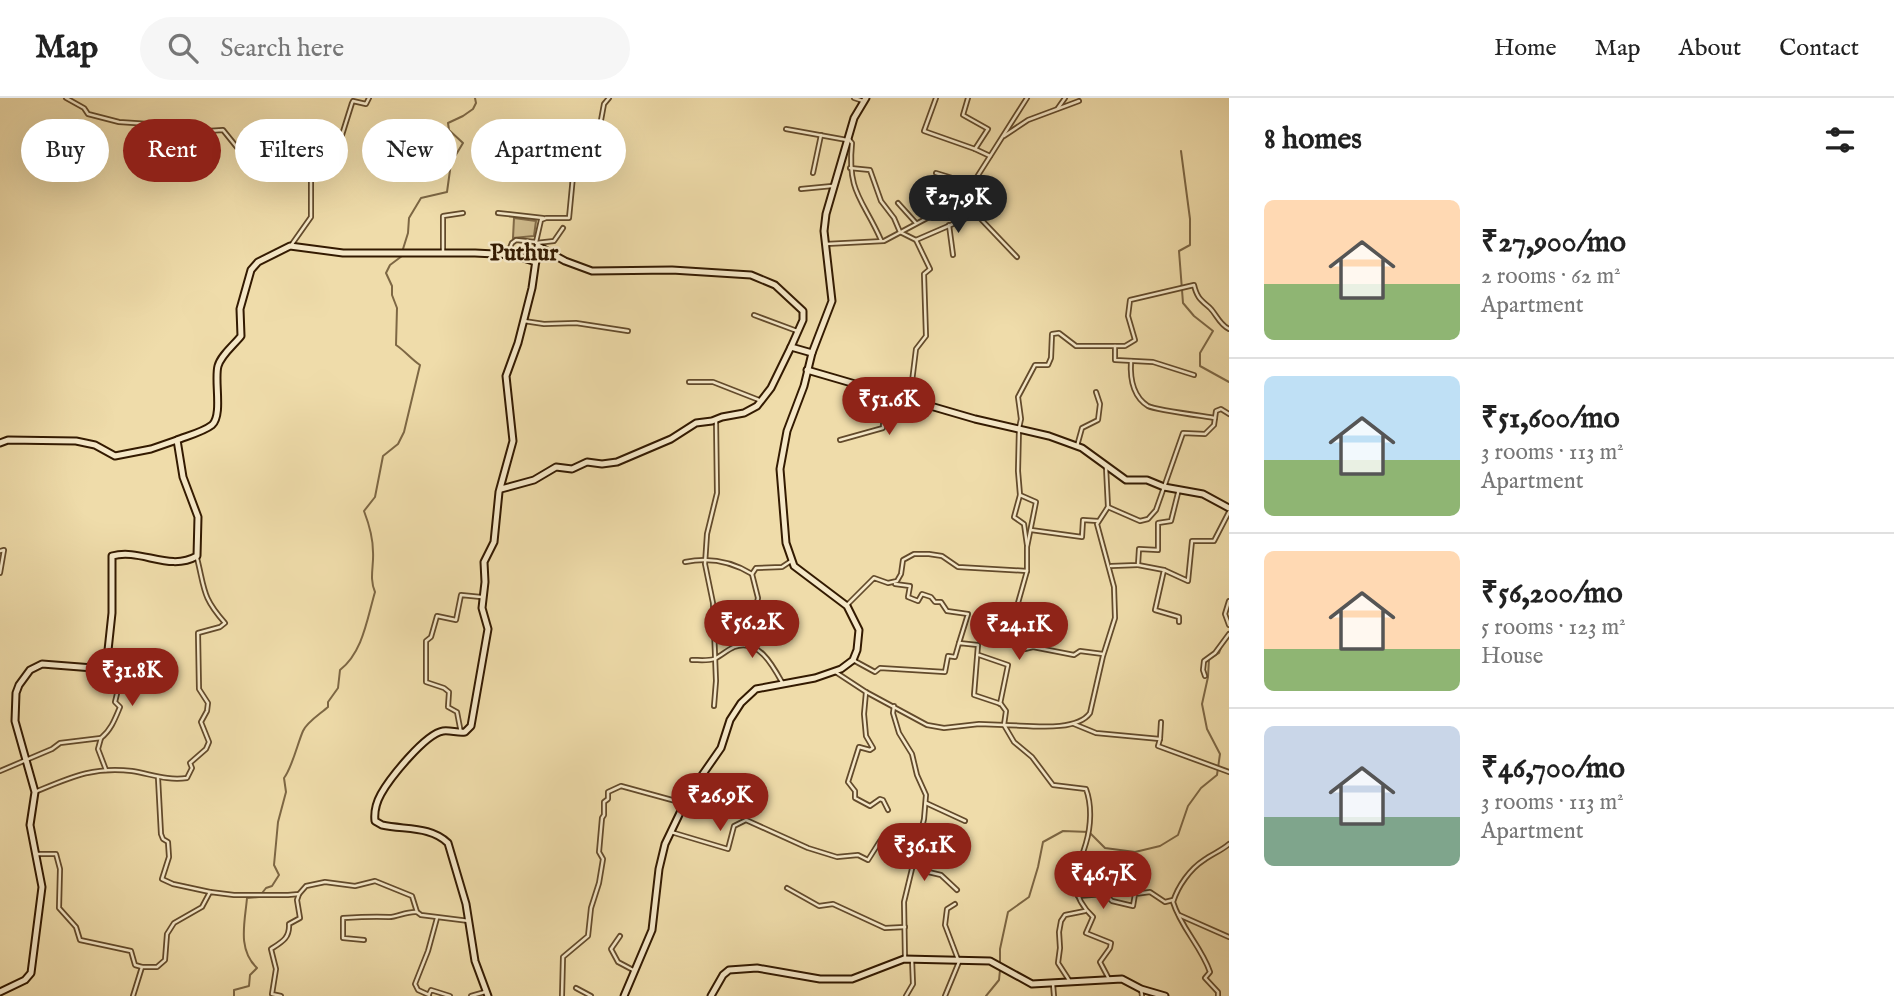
<!DOCTYPE html>
<html lang="en">
<head>
<meta charset="utf-8">
<style>
  :root { --surface:#fff; --page:#f6f6f6; --text:#222; --muted:#767676; --line:#e0e0e0; --accent:#8f2418 }
  body { margin:0; font-family:"IM FELL English",serif; background:var(--page); color:var(--text); height:100vh; display:flex; flex-direction:column; font-size:26px; white-space:nowrap }
  * { box-sizing:border-box; margin:0 }
  p { font-size:23px; color:var(--muted) }
  .icon { flex:none; width:38px; height:38px; fill:none; stroke:currentColor; stroke-width:2; stroke-linecap:round; stroke-linejoin:round }
  .map { position:relative; flex:1; overflow:hidden }
  .side { display:flex; flex-direction:column; background:var(--surface); width:665px }
  .side>* { flex:none }
  .hud { position:absolute; left:21px; top:21px; width:665px; height:63px; display:flex; gap:14px }
  .price { position:absolute; translate:-50% -60px; padding:0 16px; border-radius:24px; background:var(--accent); color:#fff; font-size:23px; line-height:46px; filter:drop-shadow(0 2px 4px #0008) }
  .price::after { content:''; position:absolute; left:50%; top:42px; width:21px; height:16px; margin-left:-10px; background:inherit; clip-path:polygon(0 0,100% 0,50% 100%) }
  .price.on { background:#222; color:#fff }
  ul { padding:0; list-style:none }
  li { display:flex; align-items:center; gap:21px; height:175px; padding:0 35px }
  li+li { border-top:2px solid var(--line) }
  li span { display:grid; place-items:center; flex:none; width:196px; height:140px; border-radius:10px; color:#555 }
  li>.icon { margin-inline-start:auto }
  span .icon { width:84px; height:84px; fill:#fffc; stroke-width:1 }
  li b { font-size:30px }
  h2 { display:flex; justify-content:space-between; align-items:center; height:84px; padding:0 35px; font-size:30px }
  .chip { padding:0 24px; border-radius:32px; background:var(--surface); box-shadow:0 7px 28px #0002; font-size:24px; line-height:63px }
  .chip.on { background:var(--accent); color:#fff }
  header { display:flex; align-items:center; gap:42px; box-sizing:border-box; height:98px; padding:0 35px; background:var(--surface); border-bottom:2px solid var(--line) }
  header strong { font-size:33px }
  nav { display:flex; gap:38px; margin-inline-start:auto; font-size:24px }
  .search { width:490px; height:63px; background:var(--page); display:flex; align-items:center; gap:18px; box-sizing:border-box; padding:0 24px; border-radius:38px; color:var(--muted); font-size:26px }
  main { display:flex; flex:1; min-height:0 }
  .map>svg:first-child { display:block }
  .green { fill:#cfbb8d; stroke:#816a47; stroke-width:2 }
  .lines { fill:none; stroke-linecap:round; stroke-linejoin:round }
  .stream { stroke:#7d6744; stroke-width:2 }
  .street-casing { stroke:#624a2b; stroke-width:6 }
  .secondary-casing { stroke:#331a01; stroke-width:9 }
  .street { stroke:#f5e8c8; stroke-width:2.5 }
  .secondary { stroke:#f5e8c8; stroke-width:5 }
  .labels { text-anchor:middle; stroke-width:5; stroke-linejoin:round; paint-order:stroke }
  .quarter-label { font-size:24px; font-weight:bold; fill:#331a01; stroke:#f5e8c8 }
</style>
</head>
<body>
<header>
<strong>Map</strong>
<div class="search"><svg class="icon" aria-label="search" viewBox="0 0 24 24"><circle cx="10" cy="10" r="6"/><path d="M15 15l6 6"/></svg>Search here</div>
<nav><a>Home</a><a>Map</a><a>About</a><a>Contact</a></nav>
</header>
<main>
<div class="map">
<svg width="1229" height="898" viewBox="0 0 1229 898">
  <rect width="100%" height="100%" fill="#efdcaa"/>
  <filter id="stains"><feTurbulence type="fractalNoise" baseFrequency=".00286" numOctaves="4"/><feColorMatrix values="0 0 0 0 .2 0 0 0 0 .09 0 0 0 0 .02 0 0 0 .5 -.17"/></filter>
  <radialGradient id="worn" r=".72"><stop offset=".6" stop-color="#630" stop-opacity="0"/><stop offset="1" stop-color="#630" stop-opacity=".3"/></radialGradient>
  <path class="green" d="M514,120L536,123L534,138L513,140Z"/>
  <g class="lines">
    <g class="stream">
      <path d="M1181,53L1190,121V147L1179,153L1183,205L1194,218L1213,233L1200,255V268L1229,284"/>
      <path d="M403,151L408,135L409,120L421,100L447,94L451,65L463,45L449,32L448,25L463,18L473,11L476,5L475,0"/>
      <path d="M1000,866V851L1008,814L1029,799L1038,769L1043,744L1063,733L1089,734L1105,750L1135,754L1160,748L1178,737L1188,708L1201,690L1217,677L1220,656L1207,631L1202,606L1208,579L1209,561L1219,555L1222,547"/>
      <path d="M234,898V892L249,888L250,877L257,870C237,851 245,824 247,800L259,799L266,790L272,788L279,777L274,767L278,724L286,694L284,680C292,670 298,644 303,633C307,624 320,616 328,609V604L338,590L340,572C363,554 367,521 375,494C369,480 374,468 373,454C373,440 369,426 364,413L375,399L383,358L398,346L404,334L420,267C411,261 405,253 396,247L397,210L392,197V188L386,175L390,167L402,158"/>
      <path d="M986,898L999,882L1000,872"/>
    </g>
    <g class="street-casing">
      <g id="street">
        <path d="M66,0L84,10L88,16L119,24L149,26L176,35L223,32L252,68"/>
        <path d="M854,0L863,3"/>
        <path d="M936,0L924,33L975,51"/>
        <path d="M968,0L963,17L988,31L975,51L990,58"/>
        <path d="M1058,10L1065,0"/>
        <path d="M786,31L847,42"/>
        <path d="M1004,38L1028,22L1079,3"/>
        <path d="M848,40L852,45C847,95 863,101 881,142"/>
        <path d="M850,70L870,72L881,103L894,120L900,134L916,142L976,116L1017,159"/>
        <path d="M813,75L821,37"/>
        <path d="M936,75L972,86"/>
        <path d="M801,91L832,88"/>
        <path d="M898,105L916,125"/>
        <path d="M498,115L543,120"/>
        <path d="M949,127L953,157"/>
        <path d="M536,145L554,143L563,130"/>
        <path d="M292,146L311,119V82L336,56L352,5L353,3L366,6L369,0"/>
        <path d="M826,146L884,143L963,101L1027,0"/>
        <path d="M538,148L536,144L541,122L546,120H569L576,47L599,33L604,6L609,0"/>
        <path d="M443,153V118L463,115"/>
        <path d="M507,157L512,145L516,142L536,144"/>
        <path d="M754,217L797,233"/>
        <path d="M524,223L544,226L576,225L628,233"/>
        <path d="M1115,248V262L1153,264L1194,277"/>
        <path d="M1131,263C1130,279 1132,298 1148,308C1156,312 1203,318 1215,320"/>
        <path d="M689,284H713L759,302"/>
        <path d="M910,300L916,251L926,238L924,176L930,171L916,142"/>
        <path d="M840,342L883,330L884,297"/>
        <path d="M1077,348L1082,330L1098,322L1100,306L1096,294"/>
        <path d="M1106,369L1108,409L1097,426L1114,489L1115,520L1103,558L1090,615C1076,635 1026,627 1004,627L1014,644L1032,659L1053,687L1086,691C1092,707 1091,728 1086,745C1077,775 1066,793 1093,819L1086,835L1111,845L1110,850L1100,864L1109,881"/>
        <path d="M1020,397L1014,419L1024,426L1027,447"/>
        <path d="M1108,409L1140,423L1148,421L1156,412L1183,335L1205,336L1214,327L1216,313L1221,311L1229,316"/>
        <path d="M1031,432L1082,439L1083,422L1098,423"/>
        <path d="M0,453L4,452L0,475"/>
        <path d="M685,464C709,459 731,463 752,476L756,470L782,469L791,463"/>
        <path d="M1138,467L1164,472L1155,512L1179,519V524"/>
        <path d="M1111,468L1138,467L1139,451L1158,452V425L1171,423L1179,391"/>
        <path d="M1164,472L1188,483L1192,443H1214L1229,414"/>
        <path d="M1027,473L1016,512L1013,546H1021L1025,551L1033,549L1074,557L1080,553L1103,556"/>
        <path d="M895,486L910,488L908,499L918,503L922,496L931,499L935,504H941L947,513L968,516L959,545"/>
        <path d="M1229,503L1225,516L1229,527"/>
        <path d="M847,507L874,480L888,485L897,483L901,476L903,462L914,456H929L942,458L958,469L1027,473V449L1036,404L1020,397L1018,373L1019,330L1021,321L1018,299L1035,267H1048L1051,260L1052,236L1059,235L1076,248H1125L1135,242L1128,218L1130,202L1194,187C1197,200 1201,202 1210,210C1217,217 1219,226 1229,231"/>
        <path d="M751,531L758,500L752,476"/>
        <path d="M979,557L1008,567L1000,606"/>
        <path d="M692,562C699,562 708,563 714,561C721,558 727,552 734,549C759,540 773,568 783,586"/>
        <path d="M834,573L866,594L927,627L944,630L979,626L1004,627L1006,613L1001,606L974,597L978,547L959,545L955,559L948,558L945,574L880,570L875,574L853,562"/>
        <path d="M1205,578L1203,572L1204,563L1215,555L1229,536"/>
        <path d="M866,594L864,616L866,638L873,650L870,652L859,649L848,684L855,693V700L870,708L880,701L883,702L888,712"/>
        <path d="M714,608L716,583L713,505L705,466L707,436L717,395L716,322"/>
        <path d="M894,608L893,615L899,635L912,656L917,677L926,697L924,721L904,804L905,861"/>
        <path d="M1074,626L1096,635L1160,641L1161,624"/>
        <path d="M461,635L457,614L448,609L449,594L444,590L426,584V543L431,539L437,518L456,522L461,497L481,499"/>
        <path d="M1160,641L1158,648L1229,674"/>
        <path d="M106,672L98,651L101,640C111,632 115,621 120,609L115,604L121,579L118,575L106,571"/>
        <path d="M0,673L52,651L60,645L101,640"/>
        <path d="M158,680L161,736L163,741L168,744L169,759L162,781L173,786L210,794"/>
        <path d="M35,694C69,680 93,668 132,673C151,676 167,683 187,680L192,670L190,665L206,651L209,644L201,624L207,613L208,605L199,591L198,535L220,529L225,525C202,499 205,492 197,460"/>
        <path d="M926,705L965,723"/>
        <path d="M671,734L728,751L734,728L746,722L808,750L837,759L858,757L868,762L880,743L915,759L924,773L941,777L957,792"/>
        <path d="M37,756H56L60,771L59,810L76,829L80,842L131,853L135,867L142,869L133,898"/>
        <path d="M787,790L819,808L833,806L885,830L905,829"/>
        <path d="M1078,798L1105,796L1112,803L1133,808L1135,796L1150,794L1165,804L1173,802"/>
        <path d="M1179,817L1229,839"/>
        <path d="M620,838L611,851L618,864L635,873"/>
        <path d="M364,842L343,840V820C358,819 373,818 389,819C398,819 406,813 417,814"/>
        <path d="M142,869H157L165,862L167,836L174,825L202,809L210,794L234,797H288L299,796L306,788L325,784L355,788L375,783L412,798L417,814L421,817L469,823"/>
        <path d="M1069,882L1058,865L1060,850L1059,834L1061,823L1065,817L1085,813"/>
        <path d="M1053,886L1054,898"/>
        <path d="M576,890L591,898"/>
        <path d="M1141,891L1142,898"/>
        <path d="M429,896L431,892L450,898"/>
        <path d="M429,897L418,892L415,886L428,853L437,820"/>
        <path d="M281,898L272,896L276,871L271,851C282,844 290,840 289,826L300,820L297,802L299,796"/>
        <path d="M471,898L485,894"/>
        <path d="M562,898L563,859L588,838L591,810L599,785L603,761L599,754L602,720L604,717V704L608,701V694L621,688L683,705"/>
        <path d="M906,898L913,886L912,861"/>
        <path d="M945,898L959,864L945,827L947,811L955,806"/>
        <path d="M1218,898V894L1205,880L1210,874C1201,848 1181,830 1173,804C1178,788 1190,771 1204,762C1212,756 1221,753 1229,746"/>
      </g>
    </g>
    <g class="secondary-casing">
      <g id="secondary">
        <path d="M791,249L812,255"/>
        <path d="M807,272L975,321L1049,338L1082,350L1126,382H1147L1164,389L1203,396L1229,410"/>
        <path d="M0,345L8,342L76,343L95,347L115,358L151,351L177,342"/>
        <path d="M0,894L25,882L31,875L42,789L30,727L35,694L15,623L16,595L19,587L30,572L42,566L106,571L112,515V458C141,450 169,474 197,458L198,419L183,379L177,342C187,338 203,334 212,327C223,317 214,282 218,268C221,257 234,247 241,238L240,211L251,172L258,164L290,148L343,155H475L514,157L536,164"/>
        <path d="M488,898L475,863L466,806L448,745C431,728 405,732 382,727L375,723C374,714 376,705 381,696C390,680 425,636 443,633C450,632 458,635 465,634L471,628L488,531L482,510L485,484L484,464L494,444L499,394L513,343L506,278L518,245L532,190L538,148L565,163L592,173L672,172L751,177L775,187L803,213V222L791,249L771,290L757,308L744,315L722,319L712,323L696,325L671,341L617,364L602,366L587,364L572,371L556,369L534,382L501,391"/>
        <path d="M624,898L652,832L659,771L665,746L689,696L721,650L730,622L741,605L756,591L815,580L841,571L853,562L857,552L859,532L847,508L794,468L786,445L780,371L787,333L804,288L812,255L832,203L824,133L826,116L854,20L866,0"/>
        <path d="M711,898L723,877L729,872L757,870L820,881H852L904,861L990,863L1032,886L1122,881L1141,891L1165,898"/>
      </g>
    </g>
    <use href="#street" class="street"/>
    <use href="#secondary" class="secondary"/>
  </g>
  <g class="labels">
    <g class="quarter-label">
      <text x="524" y="162">Puthur</text>
    </g>
  </g>
  <rect width="100%" height="100%" filter="url(#stains)"/>
  <rect width="100%" height="100%" fill="url(#worn)"/>
</svg>
<b class="price on" style="left:958px;top:137px">₹27.9K</b>
<b class="price" style="left:889px;top:339px">₹51.6K</b>
<b class="price" style="left:752px;top:562px">₹56.2K</b>
<b class="price" style="left:1019px;top:564px">₹24.1K</b>
<b class="price" style="left:132px;top:610px">₹31.8K</b>
<b class="price" style="left:720px;top:735px">₹26.9K</b>
<b class="price" style="left:924px;top:785px">₹36.1K</b>
<b class="price" style="left:1103px;top:813px">₹46.7K</b>
<div class="hud">
<a class="chip">Buy</a>
<a class="chip on">Rent</a>
<a class="chip">Filters</a>
<a class="chip">New</a>
<a class="chip">Apartment</a>
</div>
</div>
<section class="side">
<h2>8 homes<svg class="icon" aria-label="filters" viewBox="0 0 24 24"><path d="M4 7h16M4 17h16"/><circle cx="9" cy="7" r="2"/><circle cx="15" cy="17" r="2"/></svg></h2>
<ul>
<li><span style="background:linear-gradient(#ffd9b3 60%,#8fb573 0)"><svg class="icon" aria-label="home" viewBox="0 0 24 24"><path d="M3 11l9-7 9 7M6 9v11h12V9"/></svg></span><div><b>₹27,900/mo</b><p>2 rooms · 62 m²</p><p>Apartment</p></div></li>
<li><span style="background:linear-gradient(#bfe0f5 60%,#8fb573 0)"><svg class="icon" aria-label="home" viewBox="0 0 24 24"><path d="M3 11l9-7 9 7M6 9v11h12V9"/></svg></span><div><b>₹51,600/mo</b><p>3 rooms · 113 m²</p><p>Apartment</p></div></li>
<li><span style="background:linear-gradient(#ffd9b3 70%,#8fb573 0)"><svg class="icon" aria-label="home" viewBox="0 0 24 24"><path d="M3 11l9-7 9 7M6 9v11h12V9"/></svg></span><div><b>₹56,200/mo</b><p>5 rooms · 123 m²</p><p>House</p></div></li>
<li><span style="background:linear-gradient(#c9d6e8 65%,#7fa58c 0)"><svg class="icon" aria-label="home" viewBox="0 0 24 24"><path d="M3 11l9-7 9 7M6 9v11h12V9"/></svg></span><div><b>₹46,700/mo</b><p>3 rooms · 113 m²</p><p>Apartment</p></div></li>
</ul>
</section>
</main>
</body>
</html>
